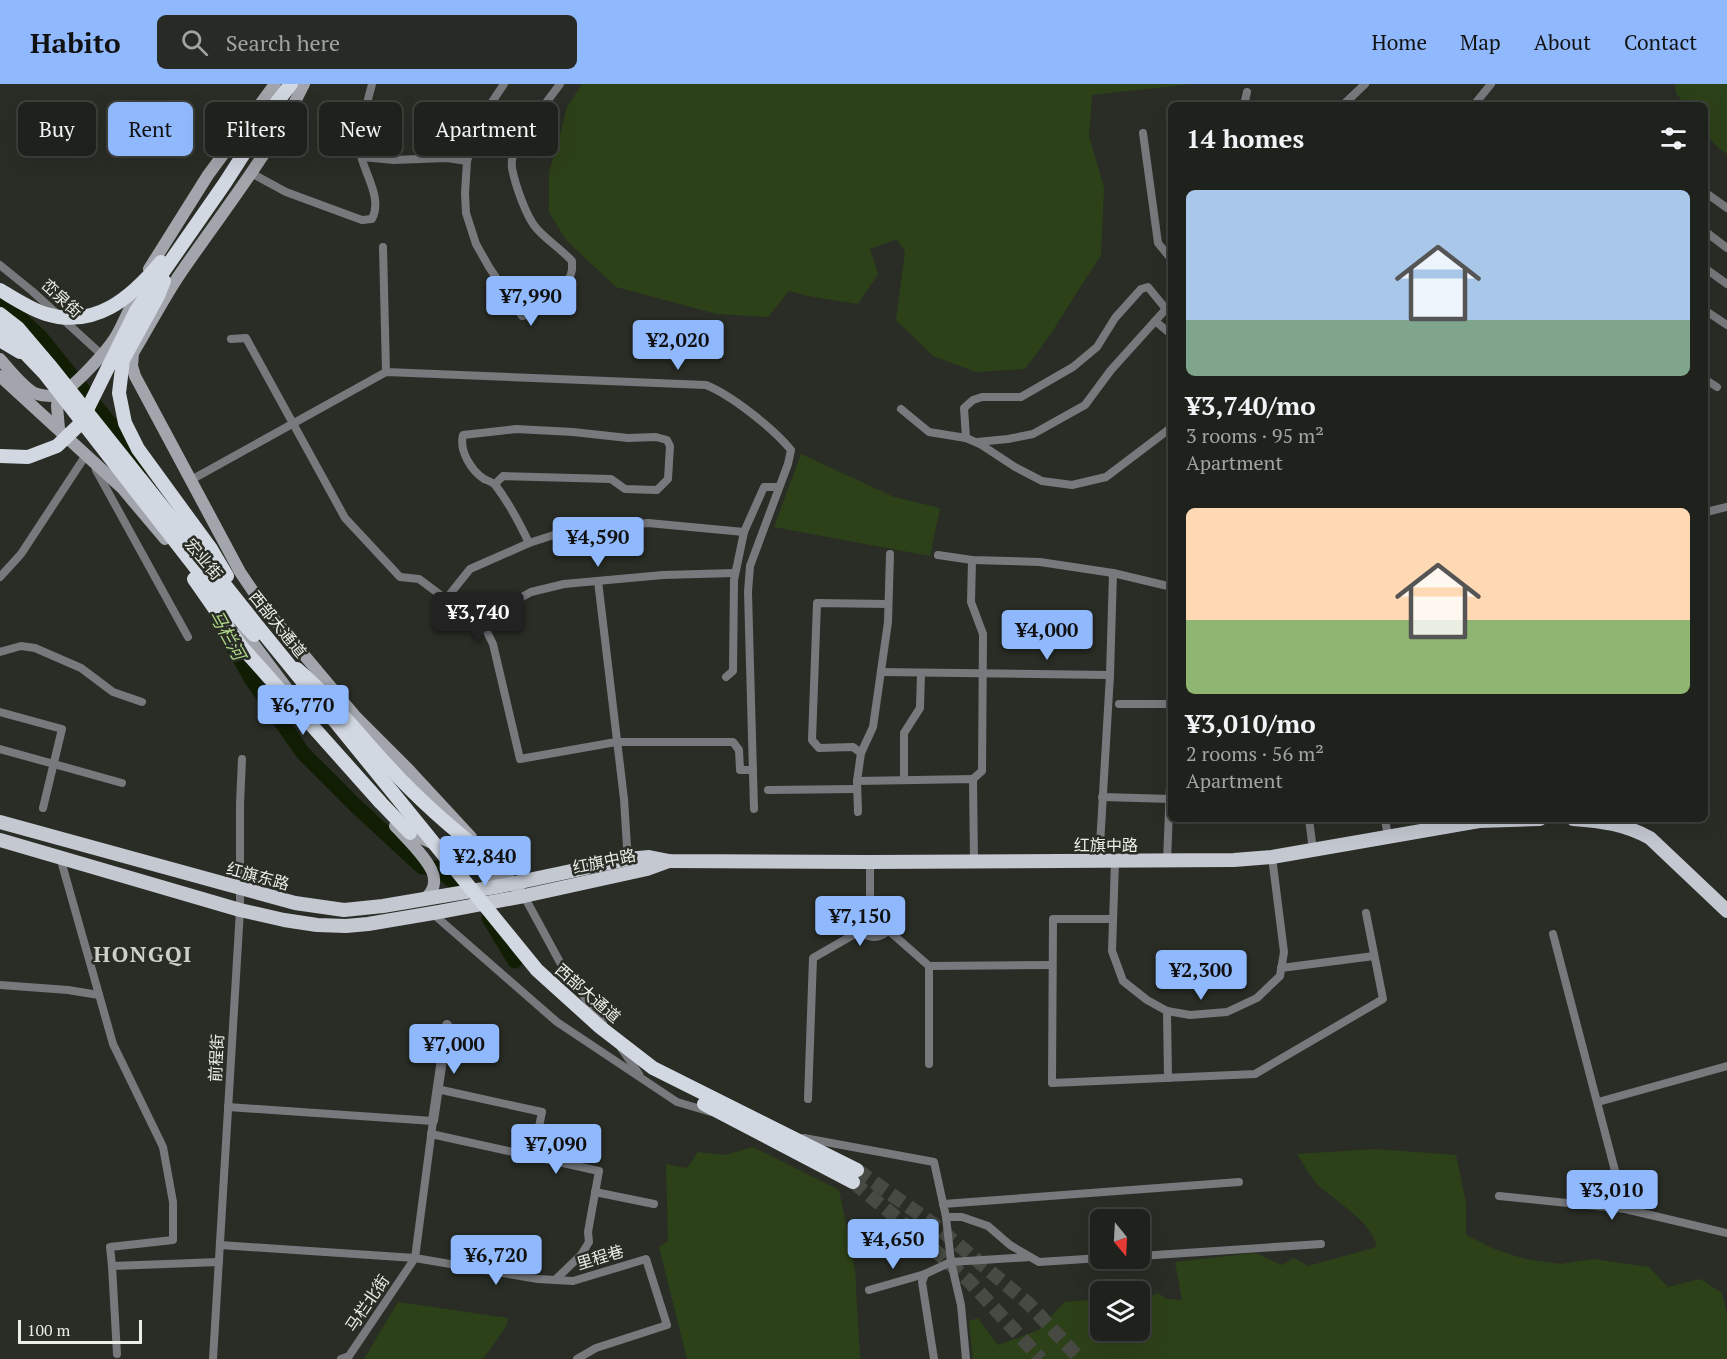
<!DOCTYPE html>
<html lang="en">
<head>
<meta charset="utf-8">
<style>
  :root { --surface:#1f221c; --page:#272a25; --text:#f1f3f6; --muted:#a1a4a3; --line:#3c3f3b; --accent:#8fb8fd }
  body { margin:0; font-family:"PT Serif","Noto Sans SC",serif; background:var(--page); color:var(--text); height:100vh; display:flex; flex-direction:column; font-size:22px; white-space:nowrap }
  * { box-sizing:border-box; margin:0 }
  p { font-size:20px; color:var(--muted) }
  .icon { flex:none; width:33px; height:33px; fill:none; stroke:currentColor; stroke-width:2; stroke-linecap:round; stroke-linejoin:round }
  .map { position:relative; flex:1; overflow:hidden }
  .sheet { position:absolute; left:1168px; top:18px; width:540px; height:720px; display:flex; flex-direction:column; background:var(--surface); border-radius:9px; box-shadow:0 6px 24px #0002,0 0 0 2px var(--line) }
  .sheet>* { flex:none }
  .guide { position:absolute; left:18px; top:18px; width:570px; height:54px; display:flex; gap:12px }
  .needle { width:39px; rotate:162deg }
  .tools { position:absolute; left:1090px; top:1125px; display:grid; gap:12px }
  .tools a { display:grid; place-items:center; width:60px; height:60px; border-radius:9px; background:var(--surface); box-shadow:0 6px 24px #0002,0 0 0 2px var(--line); font-size:30px }
  .scale { position:absolute; left:18px; bottom:15px; width:124px; box-sizing:border-box; padding-left:6px; border:3px solid #eaede8; border-top:0; font-size:16px; line-height:21px; white-space:nowrap; color:#eaede8; -webkit-text-stroke:4px #292d25; paint-order:stroke }
  .price { position:absolute; translate:-50% -51px; padding:0 14px; border-radius:6px; background:var(--accent); color:#111; font-size:20px; line-height:39px; filter:drop-shadow(0 2px 3px #0008) }
  .price::after { content:''; position:absolute; left:50%; top:36px; width:18px; height:14px; margin-left:-9px; background:inherit; clip-path:polygon(0 0,100% 0,50% 100%) }
  .price.active { background:#222; color:#fff }
  ul { padding:0; list-style:none }
  li { display:grid; align-content:center; gap:12px; height:318px; padding:0 18px }
  li span { display:grid; place-items:center; height:186px; border-radius:9px; color:#555 }
  li>.icon { margin-inline-start:auto }
  span .icon { width:108px; height:108px; fill:#fffc; stroke-width:1 }
  li b { font-size:26px }
  h2 { display:flex; justify-content:space-between; align-items:center; height:72px; padding:0 18px; font-size:26px }
  .tag { padding:0 21px; border-radius:9px; background:var(--surface); box-shadow:0 6px 24px #0002,0 0 0 2px var(--line); font-size:21px; line-height:54px }
  .tag.active { background:var(--accent); color:#111 }
  header { display:flex; align-items:center; gap:36px; box-sizing:border-box; height:84px; padding:0 30px; background:var(--accent); color:#111 }
  header strong { font-size:28px }
  nav { display:flex; gap:33px; margin-inline-start:auto; font-size:21px }
  .search { width:420px; height:54px; background:var(--page); display:flex; align-items:center; gap:15px; box-sizing:border-box; padding:0 21px; border-radius:9px; color:var(--muted); font-size:22px }
  .map>svg:first-child { display:block }
  .green { fill:#2d4118 }
  .lines { fill:none; stroke-linecap:round; stroke-linejoin:round }
  .river { stroke:#111e03; stroke-width:15 }
  .trunk-tunnel { stroke:#464a42; stroke-width:14; stroke-dasharray:14 7; stroke-linecap:butt }
  .minor { stroke:#77797d; stroke-width:8 }
  .tertiary { stroke:#77797d; stroke-width:10 }
  .secondary { stroke:#a2a6ac; stroke-width:12 }
  .primary { stroke:#c3c8d1; stroke-width:14 }
  .trunk { stroke:#d2d8e2; stroke-width:14 }
  .trunk-bridge { stroke:#d2d8e2; stroke-width:14 }
  .labels { text-anchor:middle; stroke-width:5; stroke-linejoin:round; paint-order:stroke }
  .street-label { font-size:16px; fill:#eaede8; stroke:#292d25 }
  .water-label { font-size:18px; font-style:italic; fill:#b0d989; stroke:#292d25 }
  .district-label { font-size:22px; font-weight:bold; letter-spacing:1.5px; fill:#cbd1c6; stroke:#292d25 }
</style>
</head>
<body>
<header>
<strong>Habito</strong>
<div class="search"><svg class="icon" aria-label="search" viewBox="0 0 24 24"><circle cx="10" cy="10" r="6"/><path d="M15 15l6 6"/></svg>Search here</div>
<nav><a>Home</a><a>Map</a><a>About</a><a>Contact</a></nav>
</header>
<div class="map">
<svg width="1727" height="1275" viewBox="0 0 1727 1275">
  <rect width="100%" height="100%" fill="#292d25"/>
  <g class="green">
    <path d="M582,0H1191L1092,11L1089,52L1104,104L1101,171L1048,254L1025,285L976,288L933,272L896,236L905,168L897,155L870,165L878,190L858,220L808,212L789,207L768,233L717,230L616,203L566,156L549,128V88L558,58L567,23Z"/>
    <path d="M1675,0H1727V70C1703,53 1706,49 1706,21H1685L1676,9Z"/>
    <path d="M801,370L894,413L940,424L930,472L774,443Z"/>
    <path d="M753,1063L839,1106L855,1185L860,1275H687L659,1163L668,1157L666,1080L687,1084L698,1068L725,1071Z"/>
    <path d="M1375,1065L1456,1071L1466,1119V1151L1494,1165L1525,1175L1561,1180L1593,1175L1649,1183L1668,1203L1700,1195L1722,1209L1727,1231V1275H973L969,1237L978,1234L998,1261L1039,1246L1064,1218L1101,1215V1246H1140V1217L1158,1209L1167,1215L1182,1216L1175,1178L1255,1169L1282,1181L1294,1174L1308,1182L1377,1163C1371,1137 1338,1119 1319,1102C1310,1093 1304,1080 1297,1070Z"/>
    <path d="M398,1218L508,1234L506,1243L483,1275H364Z"/>
  </g>
  <g class="lines">
    <g class="river">
      <path d="M0,215L42,255L115,346L139,387"/>
      <path d="M225,548L252,596L303,669L356,722L422,783L437,784L474,815"/>
      <path d="M489,834L515,877"/>
    </g>
    <g class="trunk-tunnel">
      <path d="M857,1086L936,1142L1029,1220L1080,1275"/>
      <path d="M853,1098L919,1152L970,1198L1041,1275"/>
    </g>
    <g class="minor">
      <path d="M504,0L482,33L467,77L465,109L466,129L476,160L489,183L522,232L526,231L570,193L572,186V177C561,165 548,157 537,145C526,133 515,100 512,84C511,76 513,68 515,60L560,0"/>
      <path d="M1244,21L1247,8"/>
      <path d="M1343,21L1365,0"/>
      <path d="M1474,21L1491,0"/>
      <path d="M1143,49L1158,159L1172,176"/>
      <path d="M362,73L394,76L447,74L467,77"/>
      <path d="M251,89L286,108L351,132L362,136L372,135C383,114 364,89 360,68C356,53 368,17 372,0"/>
      <path d="M1706,109L1727,124"/>
      <path d="M1706,148L1727,164"/>
      <path d="M383,163L386,288"/>
      <path d="M0,181L32,207L102,271"/>
      <path d="M1706,185L1727,200"/>
      <path d="M1706,227L1727,241"/>
      <path d="M1155,237L1172,251"/>
      <path d="M231,255L246,254L345,434L400,493L419,495L485,544L493,560L520,675L616,658H733L739,666L740,686H753"/>
      <path d="M1706,296L1717,303"/>
      <path d="M901,325L929,348L966,354L980,360L1015,383L1042,397L1072,401L1106,393L1172,343"/>
      <path d="M966,354L964,324L973,316L982,313H1021L1073,283L1097,263L1115,234L1141,205L1148,203L1166,225"/>
      <path d="M977,358L1008,355L1033,350L1085,321L1111,286L1166,225L1172,221"/>
      <path d="M95,380L96,386L188,553"/>
      <path d="M191,396L386,288L706,301C731,311 773,344 791,366L788,380L750,482L748,508L754,725"/>
      <path d="M495,400L503,392L611,395L625,405L657,406L668,395L670,362L667,356L656,353L628,354L573,348L516,345L463,351C459,367 471,386 484,395C489,397 493,398 496,402C509,419 520,440 529,459"/>
      <path d="M1706,428L1727,423"/>
      <path d="M938,471L972,476L1040,478L1113,489L1172,503"/>
      <path d="M972,476L971,518L983,550L982,687L973,695"/>
      <path d="M0,493L21,470L86,371"/>
      <path d="M598,497L624,715L628,779"/>
      <path d="M446,515L470,485L529,459L560,449L648,439L744,448"/>
      <path d="M470,532L484,531L502,524L531,508L564,500L663,491L735,489"/>
      <path d="M0,568L21,562L35,564L81,584L113,608L142,618"/>
      <path d="M881,588L1110,591"/>
      <path d="M726,593L733,587L734,496L744,448L764,403H779"/>
      <path d="M1119,620H1172"/>
      <path d="M0,628L62,645L43,724"/>
      <path d="M0,665L122,699"/>
      <path d="M861,669L853,663L819,664L812,656L817,519L888,520"/>
      <path d="M904,696V649L920,624L921,589"/>
      <path d="M857,697L861,669L873,643L888,538L890,470"/>
      <path d="M768,706L857,705"/>
      <path d="M1102,713L1172,715"/>
      <path d="M858,728L857,697L973,695L974,778"/>
      <path d="M1309,735L1313,766"/>
      <path d="M1385,735L1388,753"/>
      <path d="M60,773L113,960L163,1063L173,1118V1156L110,1163L112,1182L219,1178"/>
      <path d="M1167,777L1172,652"/>
      <path d="M1099,778L1110,591L1113,489"/>
      <path d="M1115,778L1112,867L1123,897L1147,916L1167,927L1190,931L1227,928L1257,914L1280,892L1284,868L1272,773"/>
      <path d="M524,812L562,882L603,939"/>
      <circle cx="874" cy="835" r="18"/>
      <path d="M870,818V778"/>
      <path d="M432,829L557,938L677,1018L711,1028"/>
      <path d="M1113,835H1053L1052,999L1255,990L1383,915L1366,829"/>
      <path d="M888,846L929,882V980"/>
      <path d="M1553,850L1625,1125"/>
      <path d="M929,882L1052,881"/>
      <path d="M1281,884L1374,872"/>
      <path d="M0,901L68,906L99,911"/>
      <path d="M1167,927L1168,994"/>
      <path d="M621,964L639,990"/>
      <path d="M437,1005L542,1028L533,1072"/>
      <path d="M808,1015L813,874L860,847"/>
      <path d="M1598,1018L1727,982"/>
      <path d="M228,1023L433,1037L415,1174L349,1272L341,1275"/>
      <path d="M431,1050L599,1087L588,1148L589,1158L581,1171L555,1196"/>
      <path d="M804,1054L934,1078L946,1133L951,1178L961,1221L966,1275"/>
      <path d="M595,1108L654,1120"/>
      <path d="M1499,1112L1625,1125L1727,1149"/>
      <path d="M943,1120L1239,1098"/>
      <path d="M946,1133H962L988,1142L1010,1161L1039,1178L1101,1174"/>
      <path d="M220,1161L415,1174L538,1195L573,1197L646,1175L667,1241L596,1264L577,1275"/>
      <path d="M1140,1172L1321,1160"/>
      <path d="M112,1182L117,1270"/>
      <path d="M869,1206L925,1190"/>
      <path d="M213,1275L240,826V720L242,675"/>
      <path d="M934,1275L922,1198L925,1190L951,1178L1030,1173"/>
    </g>
    <path class="tertiary" d="M433,1037L447,941"/>
    <g class="secondary">
      <path d="M304,0C271,68 223,127 180,190C163,215 149,243 133,269L132,282L135,292L240,488L263,522L356,633L409,686L471,753"/>
      <path d="M149,185L208,91L275,0"/>
      <path d="M0,275C9,285 25,306 37,310C43,312 54,313 60,310C74,303 106,268 115,254C125,237 132,218 141,200"/>
      <path d="M0,292L122,404L165,455"/>
      <path d="M58,311L57,322L59,345"/>
      <path d="M243,546L292,611"/>
      <path d="M395,742C406,754 434,780 434,795C435,804 430,810 424,816"/>
      <path d="M401,745L452,768L508,801"/>
      <path d="M485,768L519,806"/>
    </g>
    <g class="primary">
      <path d="M1573,735C1601,737 1625,740 1650,754L1727,827"/>
      <path d="M0,738L295,819L344,826L383,822L501,802L628,775L649,773L669,777L870,778L1234,776L1272,773L1479,737L1540,735"/>
      <path d="M0,756L240,826L284,836L317,841L346,842L368,840L439,828L524,812L647,785L669,777"/>
    </g>
    <g class="trunk">
      <path d="M277,18L291,0"/>
      <path d="M0,256L20,268"/>
      <path d="M297,585C331,614 358,650 388,682C419,716 453,746 490,774"/>
    </g>
    <g class="trunk-bridge">
      <path d="M164,197L158,212L123,276L119,309L125,339L138,365L211,465L227,492"/>
      <path d="M0,206C14,214 30,225 46,230C95,245 131,214 161,178"/>
      <path d="M0,230L18,244L52,284L256,540L537,886L600,943L653,984L857,1086"/>
      <path d="M0,243L45,290L216,510L254,551"/>
      <path d="M0,372L28,373L57,362L80,340L136,227L225,99L277,18"/>
      <path d="M194,495L240,561L381,719L410,749"/>
      <path d="M704,1020L853,1098"/>
    </g>
  </g>
  <g class="labels">
    <g class="street-label">
      <text transform="translate(62 214) rotate(42)" y="6">峦泉街</text>
      <text transform="translate(204 475) rotate(50)" y="6">宏业街</text>
      <text transform="translate(278 540) rotate(51)" y="6">西部大通道</text>
      <text x="1106" y="767">红旗中路</text>
      <text transform="translate(604 777) rotate(-12)" y="6">红旗中路</text>
      <text transform="translate(258 792) rotate(15)" y="6">红旗东路</text>
      <text transform="translate(588 909) rotate(41)" y="6">西部大通道</text>
      <text transform="translate(216 974) rotate(-87)" y="6">前程街</text>
      <text transform="translate(600 1173) rotate(-17)" y="6">里程巷</text>
      <text transform="translate(367 1219) rotate(-56)" y="6">马栏北街</text>
    </g>
    <g class="water-label">
      <text transform="translate(227 551) rotate(61)" y="6">马栏河</text>
    </g>
    <g class="district-label">
      <text x="143" y="878">HONGQI</text>
    </g>
  </g>
</svg>
<div class="tools">
<a><svg class="needle" viewBox="-14 -14 28 28"><path d="M0-13l5 13h-10z" fill="#e53935"/><path d="M0 13l5-13h-10z" fill="#a1a4a3"/></svg></a>
<a><svg class="icon" aria-label="layers" viewBox="0 0 24 24"><path d="M12 4l9 5-9 5-9-5zM3 14l9 5 9-5"/></svg></a>
</div>
<div class="scale">100 m</div>
<b class="price" style="left:531px;top:243px">¥7,990</b>
<b class="price" style="left:678px;top:287px">¥2,020</b>
<b class="price" style="left:598px;top:484px">¥4,590</b>
<b class="price active" style="left:478px;top:559px">¥3,740</b>
<b class="price" style="left:1047px;top:577px">¥4,000</b>
<b class="price" style="left:303px;top:652px">¥6,770</b>
<b class="price" style="left:485px;top:803px">¥2,840</b>
<b class="price" style="left:860px;top:863px">¥7,150</b>
<b class="price" style="left:1201px;top:917px">¥2,300</b>
<b class="price" style="left:454px;top:991px">¥7,000</b>
<b class="price" style="left:556px;top:1091px">¥7,090</b>
<b class="price" style="left:1612px;top:1137px">¥3,010</b>
<b class="price" style="left:893px;top:1186px">¥4,650</b>
<b class="price" style="left:496px;top:1202px">¥6,720</b>
<div class="guide">
<a class="tag">Buy</a>
<a class="tag active">Rent</a>
<a class="tag">Filters</a>
<a class="tag">New</a>
<a class="tag">Apartment</a>
</div>
<section class="sheet">
<h2>14 homes<svg class="icon" aria-label="filters" viewBox="0 0 24 24"><path d="M4 7h16M4 17h16"/><circle cx="9" cy="7" r="2"/><circle cx="15" cy="17" r="2"/></svg></h2>
<ul>
<li><span style="background:linear-gradient(#a9c7e8 70%,#7fa58c 0)"><svg class="icon" aria-label="home" viewBox="0 0 24 24"><path d="M3 11l9-7 9 7M6 9v11h12V9"/></svg></span><div><b>¥3,740/mo</b><p>3 rooms · 95 m²</p><p>Apartment</p></div></li>
<li><span style="background:linear-gradient(#ffd9b3 60%,#8fb573 0)"><svg class="icon" aria-label="home" viewBox="0 0 24 24"><path d="M3 11l9-7 9 7M6 9v11h12V9"/></svg></span><div><b>¥3,010/mo</b><p>2 rooms · 56 m²</p><p>Apartment</p></div></li>
</ul>
</section>
</div>
</body>
</html>
